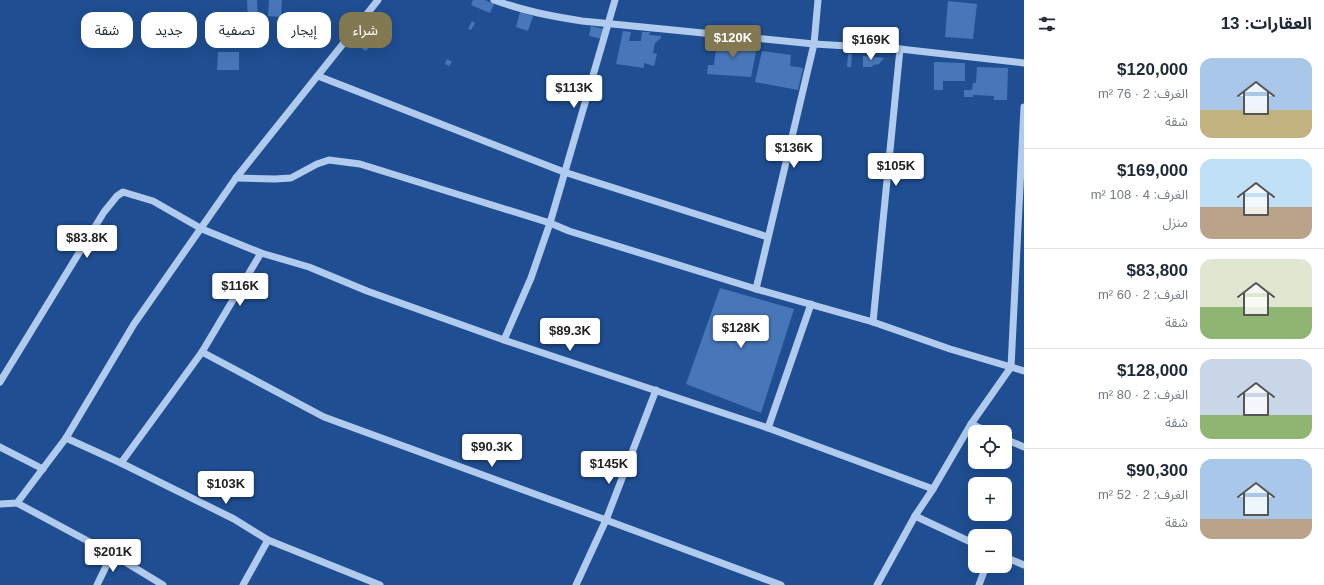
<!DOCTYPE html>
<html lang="ar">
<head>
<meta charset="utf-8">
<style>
  :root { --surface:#fff; --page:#f2f2f3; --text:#1f2937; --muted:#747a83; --line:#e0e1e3; --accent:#827851 }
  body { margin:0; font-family:Arial,"Noto Sans Arabic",sans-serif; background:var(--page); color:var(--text); direction:rtl; height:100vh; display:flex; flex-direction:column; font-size:15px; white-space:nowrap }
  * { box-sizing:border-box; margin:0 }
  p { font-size:13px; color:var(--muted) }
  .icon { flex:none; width:22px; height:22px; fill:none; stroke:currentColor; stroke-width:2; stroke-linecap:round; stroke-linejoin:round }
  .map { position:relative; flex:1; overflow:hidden; direction:ltr }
  .details { display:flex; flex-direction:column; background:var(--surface); width:300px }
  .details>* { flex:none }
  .guide { position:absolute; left:12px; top:12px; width:380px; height:36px; direction:rtl; display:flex; gap:8px }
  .fabs { position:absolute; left:968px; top:425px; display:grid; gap:8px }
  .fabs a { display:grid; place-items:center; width:44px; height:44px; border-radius:8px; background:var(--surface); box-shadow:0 4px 16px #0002; font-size:20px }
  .price { position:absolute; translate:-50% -34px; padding:0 9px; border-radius:4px; background:#fff; color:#222; font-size:13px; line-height:26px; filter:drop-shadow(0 1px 2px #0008) }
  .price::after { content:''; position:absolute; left:50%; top:24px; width:12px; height:9px; margin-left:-6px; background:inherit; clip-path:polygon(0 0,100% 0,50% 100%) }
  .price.active { background:var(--accent); color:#fff }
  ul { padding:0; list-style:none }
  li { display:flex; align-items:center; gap:12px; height:100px; padding:0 12px }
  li+li { border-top:1px solid var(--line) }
  li span { display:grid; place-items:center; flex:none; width:112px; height:80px; border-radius:12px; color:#555 }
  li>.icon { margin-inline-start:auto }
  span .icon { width:48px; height:48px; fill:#fffc; stroke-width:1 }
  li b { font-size:17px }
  h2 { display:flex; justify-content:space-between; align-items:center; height:48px; padding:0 12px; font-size:17px }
  .chip { padding:0 14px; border-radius:12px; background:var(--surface); box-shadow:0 4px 16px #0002; font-size:14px; line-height:36px }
  .chip.active { background:var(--accent); color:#fff }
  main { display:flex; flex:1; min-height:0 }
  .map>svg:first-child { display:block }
  .building { fill:#4877b9 }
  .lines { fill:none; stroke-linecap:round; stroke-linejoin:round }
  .minor { stroke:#b1cbee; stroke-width:7 }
</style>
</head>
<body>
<main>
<section class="details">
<h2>العقارات: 13<svg class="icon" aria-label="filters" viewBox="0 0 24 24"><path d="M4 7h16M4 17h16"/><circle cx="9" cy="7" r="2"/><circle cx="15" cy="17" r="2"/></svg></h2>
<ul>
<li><span style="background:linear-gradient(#a9c7e8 65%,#c2b280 0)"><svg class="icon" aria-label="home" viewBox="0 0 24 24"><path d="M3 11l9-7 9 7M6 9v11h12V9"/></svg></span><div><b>$120,000</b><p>الغرف: 2 · 76 m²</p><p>شقة</p></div></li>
<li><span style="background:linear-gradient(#bfe0f5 60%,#b9a48a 0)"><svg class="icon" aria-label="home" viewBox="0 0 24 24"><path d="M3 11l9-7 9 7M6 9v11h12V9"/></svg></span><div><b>$169,000</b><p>الغرف: 4 · 108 m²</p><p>منزل</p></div></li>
<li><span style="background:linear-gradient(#dfe7d0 60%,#8fb573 0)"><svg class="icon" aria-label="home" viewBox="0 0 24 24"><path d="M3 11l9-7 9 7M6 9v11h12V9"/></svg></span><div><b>$83,800</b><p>الغرف: 2 · 60 m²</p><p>شقة</p></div></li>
<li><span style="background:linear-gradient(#c9d6e8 70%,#8fb573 0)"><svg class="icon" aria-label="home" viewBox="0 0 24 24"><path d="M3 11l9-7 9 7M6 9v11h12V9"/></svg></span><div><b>$128,000</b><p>الغرف: 2 · 80 m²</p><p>شقة</p></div></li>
<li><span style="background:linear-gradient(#a9c7e8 75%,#b9a48a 0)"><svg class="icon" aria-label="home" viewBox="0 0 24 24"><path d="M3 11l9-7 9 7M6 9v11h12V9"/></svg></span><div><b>$90,300</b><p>الغرف: 2 · 52 m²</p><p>شقة</p></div></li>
</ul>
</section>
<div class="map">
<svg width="1024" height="585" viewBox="0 0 1024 585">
  <rect width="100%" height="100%" fill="#1f4e92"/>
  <g class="building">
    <path d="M247,0H257L258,21H253V31H239V21L248,20Z"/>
    <path d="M269,0H282L281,17L268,16Z"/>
    <path d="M473,0H485L494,4L490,13L471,5Z"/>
    <path d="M948,1L977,4L973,39L945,37Z"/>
    <path d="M520,12L533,16L528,31L516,27Z"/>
    <path d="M472,21L475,23L471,30L468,29Z"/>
    <path d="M591,26L604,29L602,39L589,36Z"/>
    <path d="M623,31L631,32L629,41H641L642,32H650L649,35L661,36V38L655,43L653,53L657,54L654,66L644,63V68L616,64Z"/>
    <path d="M363,39L371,44L366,51L358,46Z"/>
    <path d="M733,39L741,40V44L757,47L751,77L707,74L708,65H714L717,41L732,43Z"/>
    <path d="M762,51L791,55L790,66L803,68L798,90L755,82Z"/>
    <path d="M218,52H239V70H217Z"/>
    <path d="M848,54H852L851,67H847Z"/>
    <path d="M863,56L884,58L879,64L873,65L872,67H863Z"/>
    <path d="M447,59L452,62L449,66L445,64Z"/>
    <path d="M934,62L965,63V81H943V90H934Z"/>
    <path d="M977,67L1008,68L1007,100H994V96L973,95V97H964V90H972L973,83H976Z"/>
    <path d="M720,288L794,309L761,413L686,384Z"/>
  </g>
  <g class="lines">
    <g class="minor">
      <path d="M494,0C524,11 550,16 582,21L814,44L900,49L1024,63"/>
      <path d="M318,76L564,172L768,237"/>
      <path d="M236,178L275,179L291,178L317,164L329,160L360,164L550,223L569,231L756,289L873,322L950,349L1024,371"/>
      <path d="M756,289L814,44L818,0"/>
      <path d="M873,322L900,49"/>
      <path d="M504,340L531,278L550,223L615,0"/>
      <path d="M202,352L324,417L606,520L781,585"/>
      <path d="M0,382L104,212L117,196L123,192L153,201L202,229L261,253L309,267L367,291L504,340L768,428L933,489"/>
      <path d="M971,424L989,432"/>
      <path d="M768,428L811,304"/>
      <path d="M66,438L121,463L234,519L268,540L380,585"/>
      <path d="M1005,439L1024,447"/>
      <path d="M0,447L43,469"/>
      <path d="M121,463L202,352L261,253"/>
      <path d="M17,503L112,554L163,585"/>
      <path d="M0,504L17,503L66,438L134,324L236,178L378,0"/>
      <path d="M915,516L975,544"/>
      <path d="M1005,557L1024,565"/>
      <path d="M97,585L112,554"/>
      <path d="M243,585L268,540"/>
      <path d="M576,585L606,520L656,390"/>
      <path d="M877,585L915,516L933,489L971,424L1011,367L1024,107"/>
      <path d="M979,585L986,566"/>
    </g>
  </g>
</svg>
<div class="fabs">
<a><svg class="icon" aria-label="locate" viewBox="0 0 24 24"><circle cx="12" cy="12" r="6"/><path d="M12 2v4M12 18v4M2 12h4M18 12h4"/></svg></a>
<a>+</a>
<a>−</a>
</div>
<b class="price active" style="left:733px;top:59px">$120K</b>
<b class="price" style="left:871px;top:61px">$169K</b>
<b class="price" style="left:574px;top:109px">$113K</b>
<b class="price" style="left:794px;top:169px">$136K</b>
<b class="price" style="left:896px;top:187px">$105K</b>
<b class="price" style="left:87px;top:259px">$83.8K</b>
<b class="price" style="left:240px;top:307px">$116K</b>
<b class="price" style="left:741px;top:349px">$128K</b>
<b class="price" style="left:570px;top:352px">$89.3K</b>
<b class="price" style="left:492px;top:468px">$90.3K</b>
<b class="price" style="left:609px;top:485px">$145K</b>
<b class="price" style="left:226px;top:505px">$103K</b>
<b class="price" style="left:113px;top:573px">$201K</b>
<div class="guide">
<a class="chip active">شراء</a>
<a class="chip">إيجار</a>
<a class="chip">تصفية</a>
<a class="chip">جديد</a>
<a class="chip">شقة</a>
</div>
</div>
</main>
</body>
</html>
